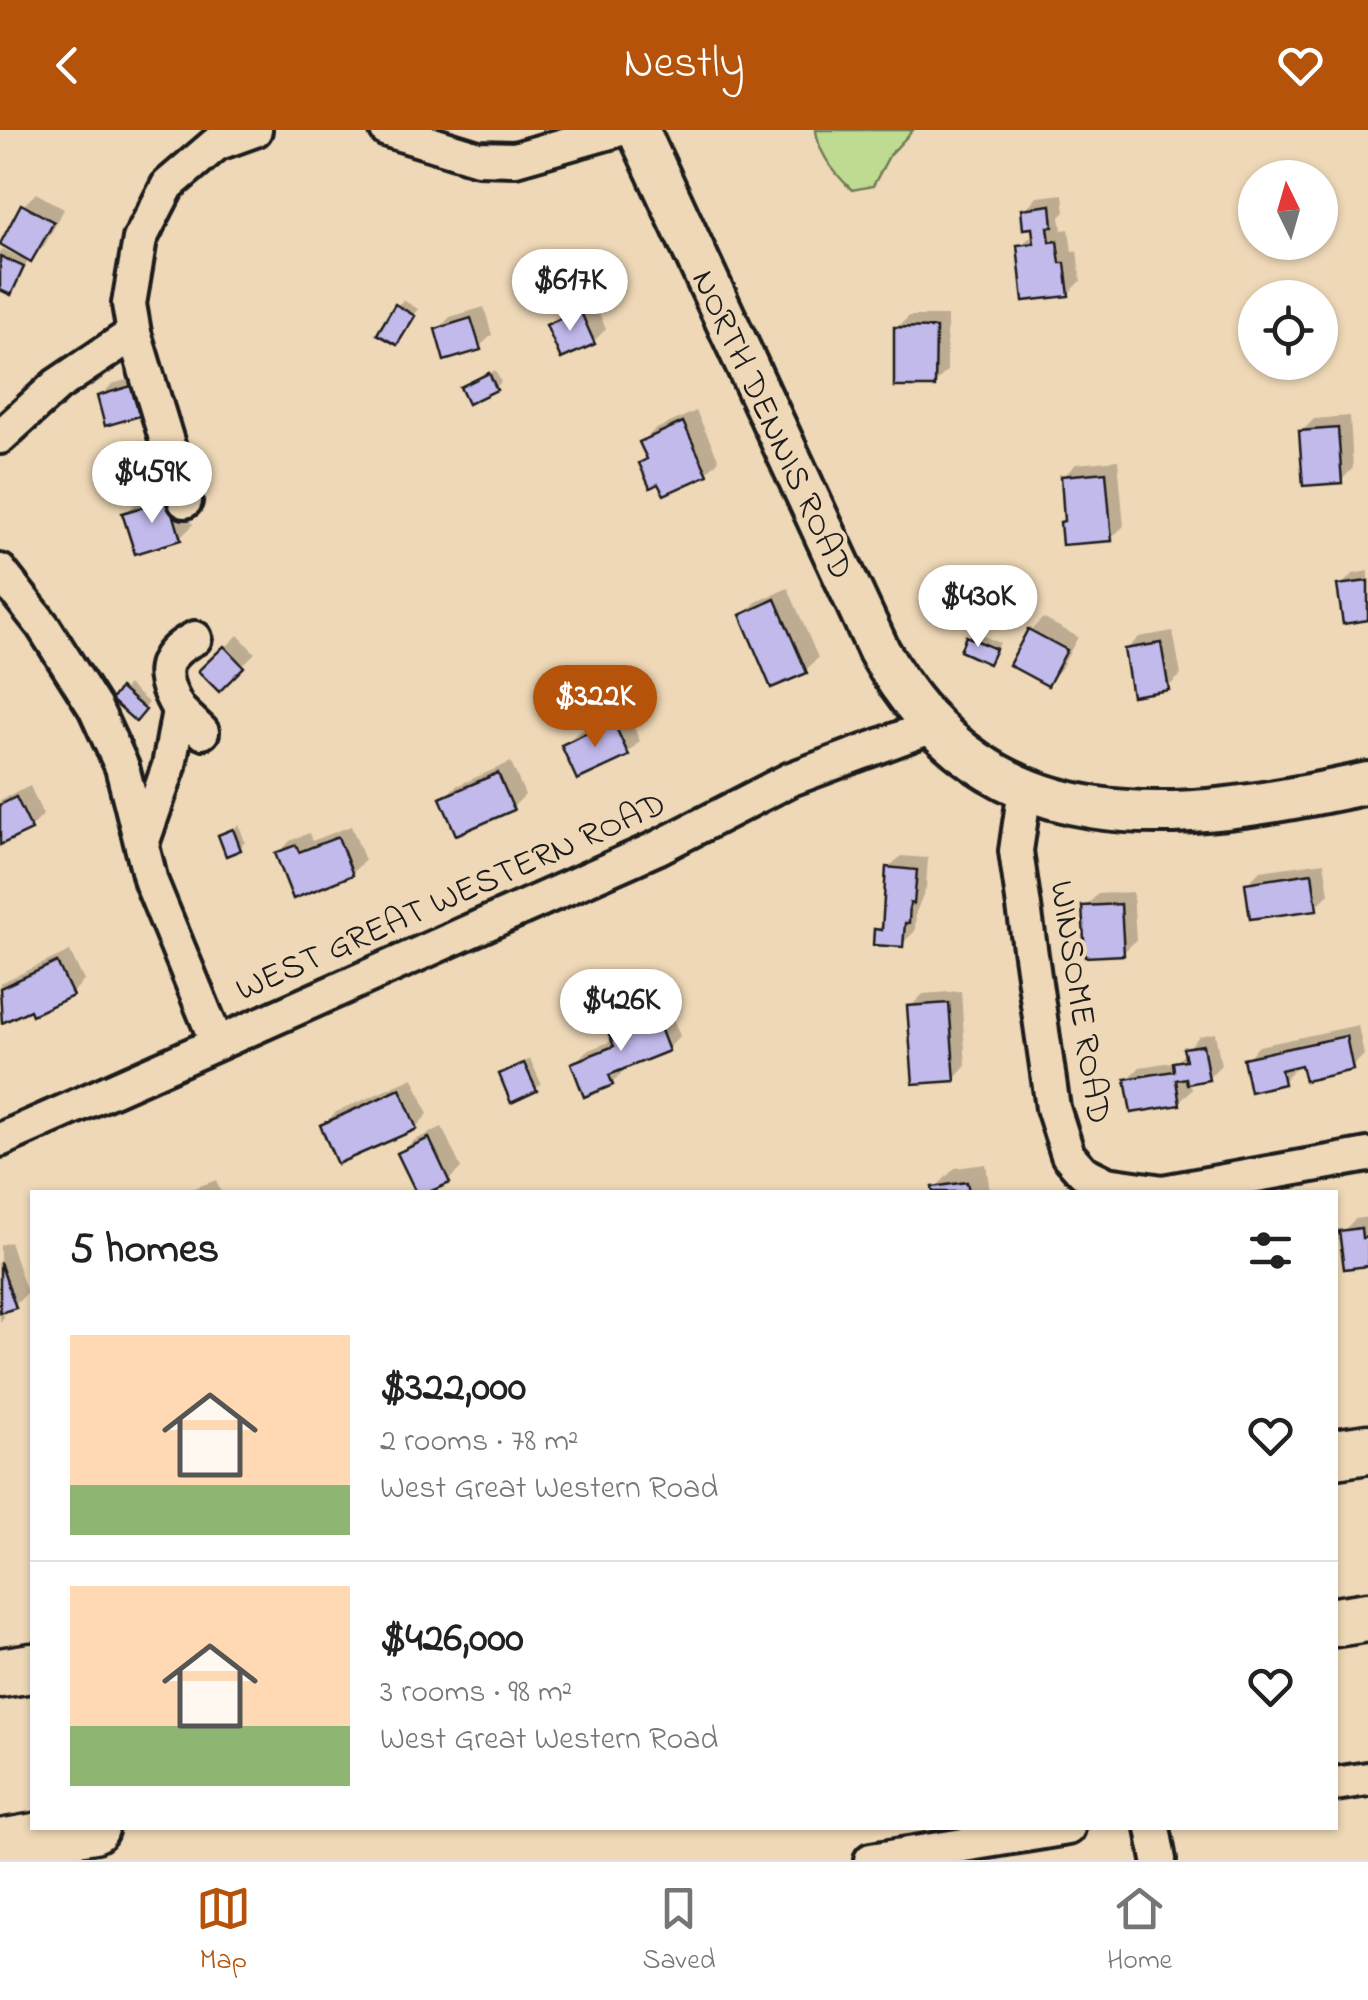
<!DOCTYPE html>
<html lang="en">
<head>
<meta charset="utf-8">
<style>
  :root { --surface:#fff; --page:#f2f2f2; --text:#222; --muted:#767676; --line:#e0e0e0; --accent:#b45309 }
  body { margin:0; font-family:"Indie Flower",sans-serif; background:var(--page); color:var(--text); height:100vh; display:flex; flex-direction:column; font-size:38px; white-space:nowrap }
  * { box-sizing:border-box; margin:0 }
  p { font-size:32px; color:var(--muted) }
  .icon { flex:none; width:55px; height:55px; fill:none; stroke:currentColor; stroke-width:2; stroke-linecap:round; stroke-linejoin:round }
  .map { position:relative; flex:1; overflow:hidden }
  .details { position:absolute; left:30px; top:1060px; width:1308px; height:640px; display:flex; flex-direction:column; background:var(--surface); border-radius:0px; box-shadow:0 2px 8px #0004 }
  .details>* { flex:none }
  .needle { width:65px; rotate:355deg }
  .fabs { position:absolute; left:1238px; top:30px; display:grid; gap:20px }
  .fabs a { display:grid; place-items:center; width:100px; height:100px; border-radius:50%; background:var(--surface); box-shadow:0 2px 8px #0004; font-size:50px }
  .price { position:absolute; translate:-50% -85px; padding:0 22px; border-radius:35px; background:#fff; color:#222; font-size:32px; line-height:65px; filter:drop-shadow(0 2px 5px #0008) }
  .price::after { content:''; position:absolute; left:50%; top:60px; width:30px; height:22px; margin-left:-15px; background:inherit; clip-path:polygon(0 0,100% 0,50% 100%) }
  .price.active { background:var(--accent); color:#fff }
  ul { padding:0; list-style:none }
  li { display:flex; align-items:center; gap:30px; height:250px; padding:0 40px }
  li+li { border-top:2px solid var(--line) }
  li span { display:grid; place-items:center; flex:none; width:280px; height:200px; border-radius:0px; color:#555 }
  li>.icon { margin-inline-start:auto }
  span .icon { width:120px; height:120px; fill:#fffc; stroke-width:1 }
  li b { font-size:42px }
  h2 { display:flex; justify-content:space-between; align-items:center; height:120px; padding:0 40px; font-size:42px }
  header { display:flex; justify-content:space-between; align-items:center; height:130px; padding:0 40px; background:var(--accent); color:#fff; font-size:45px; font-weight:600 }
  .menu { display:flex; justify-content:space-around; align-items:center; height:140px; border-top:2px solid var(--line); background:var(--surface); font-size:28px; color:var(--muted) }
  .menu a { display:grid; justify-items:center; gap:5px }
  .menu .active { color:var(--accent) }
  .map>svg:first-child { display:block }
  .green { fill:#bfda91; stroke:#6e7b56; stroke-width:2.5 }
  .shadow { fill:#0003 }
  .building { fill:#c3baec; stroke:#1c1c1c; stroke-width:2.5 }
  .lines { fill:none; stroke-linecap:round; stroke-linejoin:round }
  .minor-casing { stroke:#1c1c1c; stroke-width:40 }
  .major-casing { stroke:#1c1c1c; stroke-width:48 }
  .highway-casing { stroke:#1c1c1c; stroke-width:55 }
  .minor { stroke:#eed8b7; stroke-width:32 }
  .major { stroke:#eed8b7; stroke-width:40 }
  .highway { stroke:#eed8b7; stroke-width:48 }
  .labels { text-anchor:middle; stroke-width:8; stroke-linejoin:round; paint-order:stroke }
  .street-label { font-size:35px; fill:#1c1c1c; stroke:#eed8b7 }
</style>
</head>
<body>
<header><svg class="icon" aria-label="back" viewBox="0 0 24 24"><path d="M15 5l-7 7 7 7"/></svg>Nestly<svg class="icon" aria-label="heart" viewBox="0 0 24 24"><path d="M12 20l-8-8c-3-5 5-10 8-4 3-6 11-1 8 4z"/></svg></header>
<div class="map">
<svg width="1368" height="1730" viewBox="0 0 1368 1730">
  <rect width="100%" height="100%" fill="#eed8b7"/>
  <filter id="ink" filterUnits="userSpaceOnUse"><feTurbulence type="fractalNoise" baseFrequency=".01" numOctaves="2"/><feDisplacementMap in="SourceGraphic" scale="20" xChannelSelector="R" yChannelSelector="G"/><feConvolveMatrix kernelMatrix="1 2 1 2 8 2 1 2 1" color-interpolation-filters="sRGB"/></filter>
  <g filter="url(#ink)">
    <path class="green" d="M816,0H913L889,26L873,56L852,60C835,44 818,24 816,0Z"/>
    <g class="shadow">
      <path d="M36,63L64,79L44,116L30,128L10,162L0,157V122L3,119L19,127L23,76Z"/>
      <path d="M1063,64L1065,82L1060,87L1062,100L1069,99L1072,122L1077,121L1081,151L1068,164L1020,116L1035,103L1024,80L1037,67Z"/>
      <path d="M593,169L606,199L594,211L549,195L562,183Z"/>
      <path d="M403,170L418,179L397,212V176Z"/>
      <path d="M484,177L492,205L479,217L438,200L450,187Z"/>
      <path d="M909,186H947V241L934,254L897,198Z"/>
      <path d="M495,240L501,252L495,258H463Z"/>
      <path d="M143,245L151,271L138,283L100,267L112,254Z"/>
      <path d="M696,281L719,330L706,343L642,334L648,327L642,312L654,300Z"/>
      <path d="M1350,286L1353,338L1341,351L1301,302L1314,289Z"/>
      <path d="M1118,330L1124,396L1111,408L1063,347L1076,334Z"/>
      <path d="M182,358L193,395L180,408L125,384L138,371Z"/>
      <path d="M1368,441V488L1340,456L1353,444Z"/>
      <path d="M788,458L818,528L805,541L743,485L756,472Z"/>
      <path d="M1043,488L1078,507L1060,540L1047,553L1030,501Z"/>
      <path d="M1173,501L1181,545L1168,557L1126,520L1139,507Z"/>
      <path d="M974,502L1000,513L989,531L968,507Z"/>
      <path d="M238,505L255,523L219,558L202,541Z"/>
      <path d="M128,555L149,573L136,588L114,570Z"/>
      <path d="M626,580L640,611L627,624L564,615L577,603Z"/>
      <path d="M511,632L525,665L512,678L443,668L456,656Z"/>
      <path d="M30,656L43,685L31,698L0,713V670Z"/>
      <path d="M239,695L245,712L239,718L221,706Z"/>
      <path d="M351,696L365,730L352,743L294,766L278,724L290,711L309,703L312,711Z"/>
      <path d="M901,726L928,728L926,758L916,782L915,801L902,814L877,800L885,792L888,738Z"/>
      <path d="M1324,732L1329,764L1316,777L1247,754L1260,741Z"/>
      <path d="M1133,762L1136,810L1123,823L1085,777L1098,764Z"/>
      <path d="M70,821L84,851L71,864L3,889L0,882V853Z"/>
      <path d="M961,861L966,936L954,949L910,877L923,864Z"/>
      <path d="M666,871L680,906L668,919L623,937L625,940L612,953L574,934L586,921L614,910L611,902L624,889Z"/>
      <path d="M1358,895L1364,925L1351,938L1303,932L1294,934L1295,939L1282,952L1246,929L1259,916Z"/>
      <path d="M1215,903L1221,935L1208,948L1190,951L1192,960L1179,972L1127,950L1140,937L1178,931L1199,906Z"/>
      <path d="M530,929L541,953L535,959L502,945Z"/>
      <path d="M413,948L428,984L416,997L323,995L336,982Z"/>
      <path d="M442,997L461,1038L448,1051L418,1062L400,1024L413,1011Z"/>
      <path d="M986,1034L990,1062H936L935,1058L955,1038Z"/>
      <path d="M216,1050L221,1062H184Z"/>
      <path d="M1368,1087V1133L1342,1102L1355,1089Z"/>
      <path d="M10,1112L27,1163L14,1176L2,1180L4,1187L0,1192V1115Z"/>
    </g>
    <g class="building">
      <path d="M21,74L54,92L31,132L0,114Z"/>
      <path d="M1051,75L1053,97H1048L1050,112L1057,111L1060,133H1065L1069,166L1023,171L1017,115L1034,113L1032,98L1023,99L1021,79Z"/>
      <path d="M0,126L24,137L11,165L0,160Z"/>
      <path d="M395,174L415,186L397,215L377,204Z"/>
      <path d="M580,180L595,214L561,229L546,195Z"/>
      <path d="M471,188L481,220L444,231L435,199Z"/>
      <path d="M894,197L936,198L935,257H894Z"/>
      <path d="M489,243L497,260L468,274L460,257Z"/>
      <path d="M131,256L140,286L105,296L97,266Z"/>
      <path d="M683,292L708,345L664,365L658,354L650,358L639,333L647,329L639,312Z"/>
      <path d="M1338,298L1342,353L1303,356L1299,301Z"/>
      <path d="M1106,342L1112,411L1062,415L1060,392L1064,391L1061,346Z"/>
      <path d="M169,369L181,410L135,424L122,383Z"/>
      <path d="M1368,451V490L1343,494L1337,455Z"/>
      <path d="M775,469L807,543L771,558L740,485Z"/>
      <path d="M1028,499L1067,520L1048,556L1009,535Z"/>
      <path d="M966,506L996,519L989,534L960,521Z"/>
      <path d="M1161,513L1169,560L1132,566L1124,519Z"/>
      <path d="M224,516L244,537L219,562L198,541Z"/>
      <path d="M120,558L146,580L136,592L111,570Z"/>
      <path d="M613,591L629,626L577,650L561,615Z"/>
      <path d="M498,643L514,680L456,705L440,668Z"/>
      <path d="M16,667L32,700L0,715V675Z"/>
      <path d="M233,699L241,720L226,726L218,705Z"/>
      <path d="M338,707L353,745L293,769L275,723L296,715L299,722Z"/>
      <path d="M886,737L917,740L914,774L910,773L909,793H905L903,817L873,815L874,799L882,800Z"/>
      <path d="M1312,743L1317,780L1250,789L1245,753Z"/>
      <path d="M1121,774L1124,825L1085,827L1082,776Z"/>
      <path d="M57,832L73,866L32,885L30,880L2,893L0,858Z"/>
      <path d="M949,873L955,951L913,954L907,876Z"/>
      <path d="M654,882L669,921L609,945L613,955L584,967L571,933L614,916L608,902Z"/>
      <path d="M1346,906L1353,940L1305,951L1301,935L1281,940L1284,954L1250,962L1243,928Z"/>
      <path d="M1203,915L1209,950L1187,954L1186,948L1176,950L1180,975L1131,983L1125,949L1174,941L1173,932L1186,930L1183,918Z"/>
      <path d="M524,933L537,961L511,973L499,944Z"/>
      <path d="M400,959L417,999L337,1034L320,995Z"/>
      <path d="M429,1008L450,1053L429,1062H416L397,1023Z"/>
      <path d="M967,1052L969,1062H933L932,1057Z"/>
      <path d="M1361,1098L1362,1108L1368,1107V1136L1344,1139L1339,1101Z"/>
      <path d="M0,1132L16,1178L0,1183Z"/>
    </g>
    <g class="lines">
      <g class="minor-casing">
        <g id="minor">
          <path d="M387,0L478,28L515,29L617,0"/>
          <path d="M0,307L57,255L134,203"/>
          <path d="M185,371L134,203L129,174L140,109L168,55L216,14L255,0"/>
          <path d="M0,441L43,496L95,578L122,637L151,752L217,913"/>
          <path d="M179,580C159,546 158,527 195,508"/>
          <path d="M1025,659L1016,721L1053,978L1068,1025L1083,1042L1107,1054L1163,1062L1368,1025"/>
          <path d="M143,711L169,636L179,580L202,602"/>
          <path d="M0,1010L657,718L791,649L933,596"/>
          <path d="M1335,1654L1368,1649"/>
          <path d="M1153,1698L1159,1730"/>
          <path d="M871,1730L1068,1698"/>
        </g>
      </g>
      <g class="major-casing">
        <path id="major" d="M638,0L879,521C991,720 1175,695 1368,653"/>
      </g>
      <g class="highway-casing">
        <g id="highway">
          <path d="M1335,1324L1368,1319"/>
          <path d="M1335,1492L1368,1487"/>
          <path d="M0,1543L32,1538"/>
          <path d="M0,1714L94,1698"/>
        </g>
      </g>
      <use href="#minor" class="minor"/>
      <use href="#major" class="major"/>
      <use href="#highway" class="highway"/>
    </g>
  </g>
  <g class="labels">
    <g class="street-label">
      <text transform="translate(774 294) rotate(65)" y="12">NORTH DENNIS ROAD</text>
      <text transform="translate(450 765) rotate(-24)" y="12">WEST GREAT WESTERN ROAD</text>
      <text transform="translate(1082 872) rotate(81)" y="12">WINSOME ROAD</text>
    </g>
  </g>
</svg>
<div class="fabs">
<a><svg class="needle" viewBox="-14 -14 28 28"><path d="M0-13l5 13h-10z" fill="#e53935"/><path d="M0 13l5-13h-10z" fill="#767676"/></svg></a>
<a><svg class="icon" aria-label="locate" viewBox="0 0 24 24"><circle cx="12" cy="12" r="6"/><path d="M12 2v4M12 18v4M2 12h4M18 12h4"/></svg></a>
</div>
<b class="price" style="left:570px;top:204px">$617K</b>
<b class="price" style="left:152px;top:396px">$459K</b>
<b class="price" style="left:978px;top:520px">$430K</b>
<b class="price active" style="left:595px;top:620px">$322K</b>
<b class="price" style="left:621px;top:924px">$426K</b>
<section class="details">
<h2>5 homes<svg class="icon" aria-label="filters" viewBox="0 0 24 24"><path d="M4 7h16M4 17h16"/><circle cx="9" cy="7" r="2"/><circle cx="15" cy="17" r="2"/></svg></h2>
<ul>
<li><span style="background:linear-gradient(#ffd9b3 75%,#8fb573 0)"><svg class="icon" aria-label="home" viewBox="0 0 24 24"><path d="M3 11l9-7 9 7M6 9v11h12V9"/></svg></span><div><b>$322,000</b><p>2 rooms · 78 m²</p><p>West Great Western Road</p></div><svg class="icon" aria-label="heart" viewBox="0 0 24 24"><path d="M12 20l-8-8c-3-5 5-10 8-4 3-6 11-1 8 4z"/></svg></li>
<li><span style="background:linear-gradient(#ffd9b3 70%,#8fb573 0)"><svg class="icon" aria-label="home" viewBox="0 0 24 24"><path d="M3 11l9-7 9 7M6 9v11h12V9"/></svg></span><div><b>$426,000</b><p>3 rooms · 98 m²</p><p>West Great Western Road</p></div><svg class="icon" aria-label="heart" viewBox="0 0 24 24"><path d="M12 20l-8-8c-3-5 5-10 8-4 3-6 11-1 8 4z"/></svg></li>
</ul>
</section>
</div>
<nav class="menu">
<a class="active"><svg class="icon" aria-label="map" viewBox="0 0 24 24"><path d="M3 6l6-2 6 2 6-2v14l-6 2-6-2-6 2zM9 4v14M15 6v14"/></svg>Map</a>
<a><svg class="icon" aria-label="saved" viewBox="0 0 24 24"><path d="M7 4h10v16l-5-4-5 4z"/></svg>Saved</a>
<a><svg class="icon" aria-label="home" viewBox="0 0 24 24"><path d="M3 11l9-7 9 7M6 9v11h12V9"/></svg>Home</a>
</nav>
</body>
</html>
